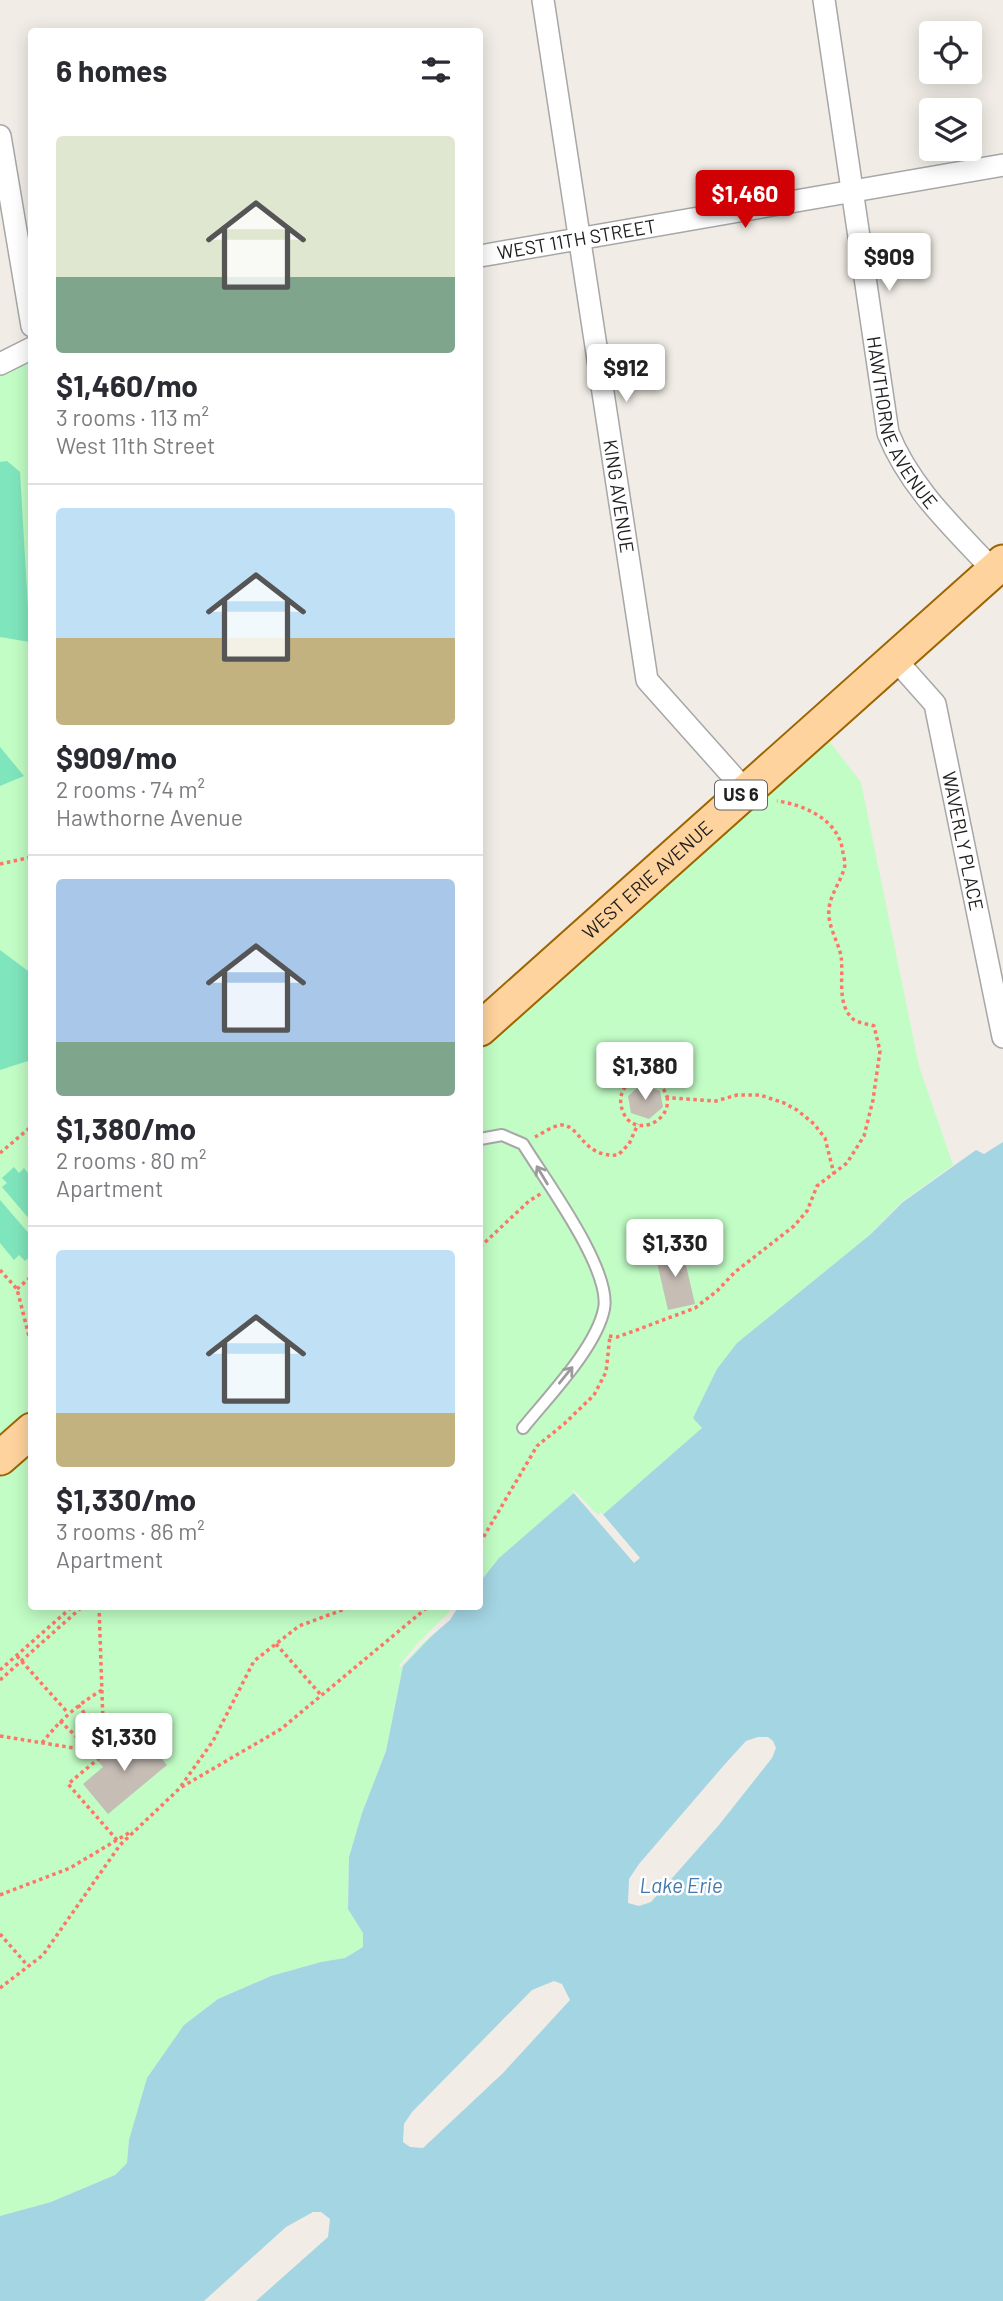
<!DOCTYPE html>
<html lang="en">
<head>
<meta charset="utf-8">
<style>
  :root { --surface:#fff; --page:#f2f2f3; --text:#2b2b33; --muted:#7c7c81; --line:#e1e1e2; --accent:#d00004 }
  body { margin:0; font-family:Barlow,sans-serif; background:var(--page); color:var(--text); height:100vh; display:flex; flex-direction:column; font-size:26px; white-space:nowrap }
  * { box-sizing:border-box; margin:0 }
  p { font-size:23px; color:var(--muted) }
  .icon { flex:none; width:38px; height:38px; fill:none; stroke:currentColor; stroke-width:2; stroke-linecap:round; stroke-linejoin:round }
  .map { position:relative; flex:1; overflow:hidden }
  .side { position:absolute; left:28px; top:28px; width:455px; height:1582px; display:flex; flex-direction:column; background:var(--surface); border-radius:7px; box-shadow:0 4px 18px #0003 }
  .side>* { flex:none }
  .buttons { position:absolute; left:919px; top:21px; display:grid; gap:14px }
  .buttons a { display:grid; place-items:center; width:63px; height:63px; border-radius:7px; background:var(--surface); box-shadow:0 4px 18px #0003; font-size:35px }
  .price { position:absolute; translate:-50% -60px; padding:0 16px; border-radius:7px; background:#fff; color:#222; font-size:23px; line-height:46px; filter:drop-shadow(0 2px 4px #0008) }
  .price::after { content:''; position:absolute; left:50%; top:42px; width:21px; height:16px; margin-left:-10px; background:inherit; clip-path:polygon(0 0,100% 0,50% 100%) }
  .price.active { background:var(--accent); color:#fff }
  ul { padding:0; list-style:none }
  li { display:grid; align-content:center; gap:14px; height:371px; padding:0 28px }
  li+li { border-top:2px solid var(--line) }
  li span { display:grid; place-items:center; height:217px; border-radius:7px; color:#555 }
  li>.icon { margin-inline-start:auto }
  span .icon { width:126px; height:126px; fill:#fffc; stroke-width:1 }
  li b { font-size:30px }
  h2 { display:flex; justify-content:space-between; align-items:center; height:84px; padding:0 28px; font-size:30px }
  .map>svg:first-child { display:block }
  .park { fill:#c1fdc5 }
  .pitch { fill:#7fe5bc }
  .water { fill:#a4d5e2 }
  .pier { fill:#f1ede6 }
  .building { fill:#c6bdb5 }
  .lines { fill:none; stroke-linecap:round; stroke-linejoin:round }
  .service-casing { stroke:#a7a7a7; stroke-width:14 }
  .minor-casing { stroke:#a7a7a7; stroke-width:24 }
  .primary-casing { stroke:#9c6500; stroke-width:37 }
  .path { stroke:#ff7669; stroke-width:3.5; stroke-dasharray:3.5 3.5; stroke-linecap:butt }
  .service { stroke:#fff; stroke-width:10 }
  .minor { stroke:#fff; stroke-width:21 }
  .primary { stroke:#ffd39d; stroke-width:33 }
  .oneway { stroke:#9b9b9b }
  .labels { text-anchor:middle; stroke-width:5; stroke-linejoin:round; paint-order:stroke }
  .shield { fill:#fff; stroke:#636363; stroke-width:2 }
  .shield-label { font-size:18px; font-weight:bold; fill:#202020 }
  .street-label { font-size:19px; fill:#202020; stroke:#fff }
  .water-label { font-size:21px; font-style:italic; fill:#427ab0; stroke:#fff }
</style>
</head>
<body>
<div class="map">
<svg width="1003" height="2301" viewBox="0 0 1003 2301">
  <rect width="100%" height="100%" fill="#f1ede6"/>
  <g class="park">
    <path d="M31,348L32,1606L459,1607L403,1666L386,1751L362,1813L349,1857L348,1908L363,1933V1947L345,1958L321,1962L271,1976L218,1999L184,2025L129,2140L127,2163L115,2175L51,2202L0,2216V364Z"/>
    <path d="M818,727L861,782L919,1066L953,1165L903,1201L871,1234L737,1343L693,1417L703,1428L597,1520L574,1494L500,1558L480,1582V1029Z"/>
  </g>
  <g class="pitch">
    <path d="M7,461L20,472L30,642L0,637V462Z"/>
    <path d="M0,747L24,776L0,786Z"/>
    <path d="M0,950L32,974L31,1060L0,1070Z"/>
    <path d="M14,1167L19,1173L24,1168L31,1177V1221L2,1187L7,1183L2,1178Z"/>
    <path d="M0,1200L31,1236V1255L25,1261L19,1255L14,1260L0,1243Z"/>
  </g>
  <path class="water" d="M1003,1142V2301H0V2216L51,2202L115,2175L127,2163L129,2140L147,2078L184,2025L218,1999L271,1976L321,1962L345,1958L363,1947V1933L348,1909L349,1857L362,1813L386,1751L403,1666L459,1607L480,1606V1582L499,1558L574,1493L598,1519L702,1428L693,1418L717,1369L737,1343L871,1234L903,1202L976,1150L984,1154Z"/>
  <g class="pier">
    <path d="M574,1490L598,1515L601,1512L640,1558L634,1563L572,1491Z"/>
    <path d="M455,1606L458,1607L450,1620L421,1645L399,1669L400,1664L418,1643Z"/>
    <path d="M758,1737H768L773,1741L776,1748L772,1758L719,1825L651,1902L639,1906L628,1903L629,1879L639,1864L725,1764L746,1741Z"/>
    <path d="M554,1981L562,1984L570,2000L503,2073L423,2148L410,2147L403,2142L404,2124L412,2112L532,1990Z"/>
    <path d="M313,2212H321L330,2219L328,2237L256,2301H204L286,2227Z"/>
  </g>
  <g class="building">
    <path d="M642,1084L660,1091L663,1107L649,1119L631,1113L628,1096Z"/>
    <path d="M682,1248L695,1304L668,1310L655,1254Z"/>
    <path d="M142,1735L167,1765L108,1814L83,1784L103,1767L98,1761L105,1755L117,1745L122,1751Z"/>
  </g>
  <g class="lines">
    <g class="service-casing">
      <path id="service" d="M480,1139L502,1135L523,1144C545,1180 612,1270 604,1309C596,1348 548,1397 523,1428"/>
    </g>
    <g class="minor-casing">
      <g id="minor">
        <path id="s1" d="M543,0L647,680L746,791"/>
        <path id="s2" d="M824,0L888,433C910,488 954,528 993,570"/>
        <path d="M0,136L32,326"/>
        <path id="s3" d="M480,256L1003,165"/>
        <path d="M0,364L32,348"/>
        <path id="s4" d="M895,659L935,704L1003,1037"/>
      </g>
    </g>
    <g class="primary-casing">
      <g id="primary">
        <path id="s5" d="M480,1029L1003,562"/>
        <path d="M0,1458L32,1430"/>
      </g>
    </g>
    <g class="path">
      <path d="M0,864L32,857"/>
      <path d="M667,1097C672,1121 636,1138 624,1114C608,1082 654,1059 667,1097L671,1098L716,1101L737,1095H760L784,1103L797,1110L814,1124L825,1138L834,1174"/>
      <path d="M535,1137C543,1133 552,1126 561,1125C580,1124 582,1158 618,1155L629,1144L638,1124"/>
      <path d="M0,1153L32,1126"/>
      <path d="M480,1247L529,1201L542,1193"/>
      <path d="M0,1270L17,1289L32,1348"/>
      <path d="M17,1289L32,1276"/>
      <path d="M609,1336L617,1337L634,1331L695,1308L717,1291L735,1272L794,1226L807,1211L817,1186L847,1163L864,1136L873,1100L880,1051L874,1026C868,1024 858,1023 853,1019C836,1004 844,975 841,956C838,941 827,925 829,909C830,895 840,883 844,869C846,864 844,858 843,853C840,821 806,805 777,801"/>
      <path d="M480,1543L537,1446L564,1424L594,1395L606,1372L610,1336"/>
      <path d="M99,1606L103,1722"/>
      <path d="M276,1644L321,1695"/>
      <path d="M17,1656L68,1713"/>
      <path d="M0,1670L73,1606"/>
      <path d="M0,1680L83,1606"/>
      <path d="M78,1705L95,1727"/>
      <path d="M60,1721L80,1740"/>
      <path d="M88,1734L104,1754"/>
      <path d="M0,1736L74,1748"/>
      <path d="M42,1743C60,1720 77,1705 102,1690"/>
      <path d="M181,1786L213,1741L254,1661L299,1626L353,1606"/>
      <path d="M117,1840L68,1784L143,1722"/>
      <path d="M0,1895L70,1868L132,1831"/>
      <path d="M0,1934L28,1966"/>
      <path d="M0,1988L43,1955L120,1845L180,1788L281,1729L429,1606"/>
    </g>
    <use href="#service" class="service"/>
    <use href="#minor" class="minor"/>
    <use href="#primary" class="primary"/>
  </g>
  <defs><path id="oneway-shaft" d="M-6 0H5M1.5-3L5.5 0L1.5 3" fill="none" stroke-width="1.6" stroke-linecap="round" stroke-linejoin="round" transform="scale(1.75)"/></defs>
  <g class="oneway">
    <use href="#oneway-shaft" transform="translate(542 1175) rotate(-121)"/>
    <use href="#oneway-shaft" transform="translate(566 1375) rotate(-51)"/>
  </g>
  <g class="labels">
    <rect class="shield" x="715" y="780.5" width="52" height="29" rx="5"/>
    <g class="shield-label">
      <text x="741" y="801">US 6</text>
    </g>
    <g class="street-label">
      <text dy="7" stroke="none"><textPath href="#s3" startOffset="98">WEST 11TH STREET</textPath></text>
      <text dy="7" stroke="none"><textPath href="#s2" startOffset="432">HAWTHORNE AVENUE</textPath></text>
      <text dy="7" stroke="none"><textPath href="#s1" startOffset="502">KING AVENUE</textPath></text>
      <text dy="7" stroke="none"><textPath href="#s4" startOffset="200">WAVERLY PLACE</textPath></text>
      <text dy="7" stroke="none"><textPath href="#s5" startOffset="224">WEST ERIE AVENUE</textPath></text>
    </g>
    <g class="water-label">
      <text x="681" y="1893">Lake Erie</text>
    </g>
  </g>
</svg>
<div class="buttons">
<a><svg class="icon" aria-label="locate" viewBox="0 0 24 24"><circle cx="12" cy="12" r="6"/><path d="M12 2v4M12 18v4M2 12h4M18 12h4"/></svg></a>
<a><svg class="icon" aria-label="layers" viewBox="0 0 24 24"><path d="M12 4l9 5-9 5-9-5zM3 14l9 5 9-5"/></svg></a>
</div>
<b class="price active" style="left:745px;top:230px">$1,460</b>
<b class="price" style="left:889px;top:293px">$909</b>
<b class="price" style="left:626px;top:404px">$912</b>
<b class="price" style="left:645px;top:1102px">$1,380</b>
<b class="price" style="left:675px;top:1279px">$1,330</b>
<b class="price" style="left:124px;top:1773px">$1,330</b>
<section class="side">
<h2>6 homes<svg class="icon" aria-label="filters" viewBox="0 0 24 24"><path d="M4 7h16M4 17h16"/><circle cx="9" cy="7" r="2"/><circle cx="15" cy="17" r="2"/></svg></h2>
<ul>
<li><span style="background:linear-gradient(#dfe7d0 65%,#7fa58c 0)"><svg class="icon" aria-label="home" viewBox="0 0 24 24"><path d="M3 11l9-7 9 7M6 9v11h12V9"/></svg></span><div><b>$1,460/mo</b><p>3 rooms · 113 m²</p><p>West 11th Street</p></div></li>
<li><span style="background:linear-gradient(#bfe0f5 60%,#c2b280 0)"><svg class="icon" aria-label="home" viewBox="0 0 24 24"><path d="M3 11l9-7 9 7M6 9v11h12V9"/></svg></span><div><b>$909/mo</b><p>2 rooms · 74 m²</p><p>Hawthorne Avenue</p></div></li>
<li><span style="background:linear-gradient(#a9c7e8 75%,#7fa58c 0)"><svg class="icon" aria-label="home" viewBox="0 0 24 24"><path d="M3 11l9-7 9 7M6 9v11h12V9"/></svg></span><div><b>$1,380/mo</b><p>2 rooms · 80 m²</p><p>Apartment</p></div></li>
<li><span style="background:linear-gradient(#bfe0f5 75%,#c2b280 0)"><svg class="icon" aria-label="home" viewBox="0 0 24 24"><path d="M3 11l9-7 9 7M6 9v11h12V9"/></svg></span><div><b>$1,330/mo</b><p>3 rooms · 86 m²</p><p>Apartment</p></div></li>
</ul>
</section>
</div>
</body>
</html>
